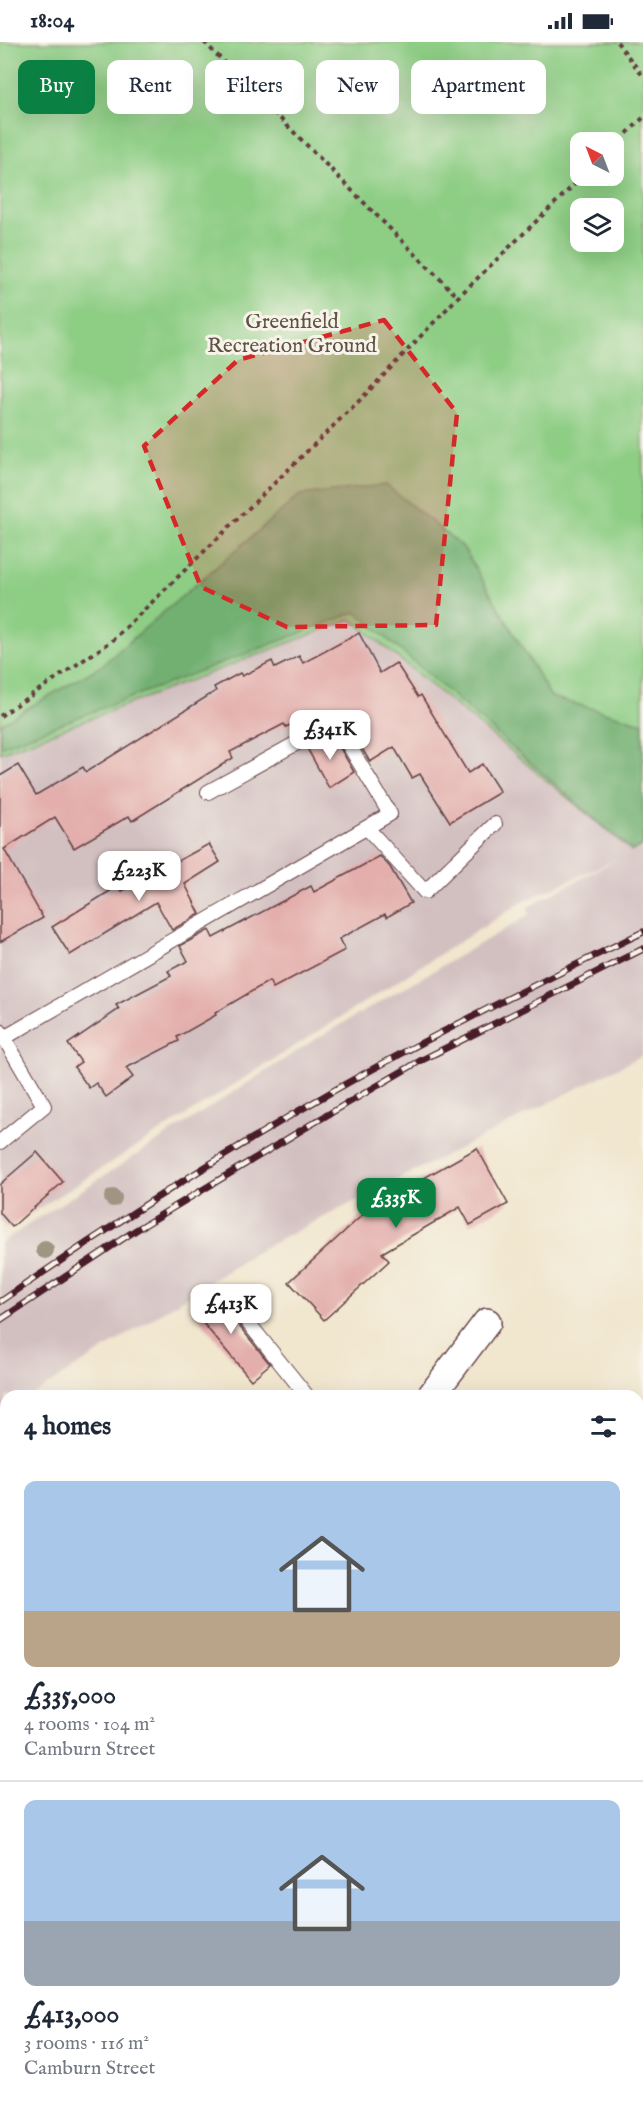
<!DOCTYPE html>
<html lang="en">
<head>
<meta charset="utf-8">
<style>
  :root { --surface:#fff; --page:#f2f2f3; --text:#1f2937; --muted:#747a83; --line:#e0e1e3; --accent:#0b8043 }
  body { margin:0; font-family:"IM FELL English",serif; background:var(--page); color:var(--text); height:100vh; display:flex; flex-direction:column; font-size:22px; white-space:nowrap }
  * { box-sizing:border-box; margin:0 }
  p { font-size:20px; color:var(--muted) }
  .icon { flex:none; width:33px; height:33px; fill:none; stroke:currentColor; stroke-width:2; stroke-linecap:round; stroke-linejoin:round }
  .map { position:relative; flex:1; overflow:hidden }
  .sheet { position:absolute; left:0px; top:1348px; width:644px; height:722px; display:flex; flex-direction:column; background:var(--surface); border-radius:18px 18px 0 0; box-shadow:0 6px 24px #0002 }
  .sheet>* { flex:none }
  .hud { position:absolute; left:18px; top:18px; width:608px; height:54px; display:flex; gap:12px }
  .needle { width:39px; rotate:318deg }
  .tools { position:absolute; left:570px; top:90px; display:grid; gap:12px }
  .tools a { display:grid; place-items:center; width:54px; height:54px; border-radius:12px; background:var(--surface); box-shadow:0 6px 24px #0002; font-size:30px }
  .price { position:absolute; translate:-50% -51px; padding:0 14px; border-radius:12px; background:#fff; color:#222; font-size:20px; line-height:39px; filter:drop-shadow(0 2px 3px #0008) }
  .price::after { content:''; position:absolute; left:50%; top:36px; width:18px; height:14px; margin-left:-9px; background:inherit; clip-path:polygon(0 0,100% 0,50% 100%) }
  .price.on { background:var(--accent); color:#fff }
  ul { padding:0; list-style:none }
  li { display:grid; align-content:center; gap:12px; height:318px; padding:0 24px }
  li+li { border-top:2px solid var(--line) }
  li span { display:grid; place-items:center; height:186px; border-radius:12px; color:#555 }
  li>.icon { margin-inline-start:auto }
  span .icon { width:108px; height:108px; fill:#fffc; stroke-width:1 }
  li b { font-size:26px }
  h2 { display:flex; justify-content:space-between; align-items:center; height:72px; padding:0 24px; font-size:26px }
  .tag { padding:0 21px; border-radius:12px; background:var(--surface); box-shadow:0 6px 24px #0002; font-size:21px; line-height:54px }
  .tag.on { background:var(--accent); color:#fff }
  .status { display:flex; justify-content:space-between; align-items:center; height:42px; padding:0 30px; background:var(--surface); direction:ltr }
  .status svg { height:16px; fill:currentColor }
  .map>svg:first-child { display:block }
  .industrial { fill:#d2bfc0 }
  .green { fill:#8dcd84; stroke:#6c7658; stroke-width:1.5; fill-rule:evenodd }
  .forest { fill:#72b072; stroke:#5e684e; stroke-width:1.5 }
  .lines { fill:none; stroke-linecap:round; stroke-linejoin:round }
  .stream { stroke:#63c4e1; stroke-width:10 }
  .building { fill:#e3aeac }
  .service-casing { stroke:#633d43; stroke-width:16 }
  .minor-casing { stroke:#633d43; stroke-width:30 }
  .tertiary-casing { stroke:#633d43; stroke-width:36 }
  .primary-casing { stroke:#633d43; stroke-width:36 }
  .path { stroke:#633d43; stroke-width:4; stroke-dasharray:4.5 4.5; stroke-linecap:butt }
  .service { stroke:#fff; stroke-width:14 }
  .minor { stroke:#fff; stroke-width:27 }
  .tertiary { stroke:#fff; stroke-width:33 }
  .primary { stroke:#fbbb8d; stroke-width:33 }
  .rail-casing { stroke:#4a1f2b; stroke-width:7 }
  .rail { stroke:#f7f3e8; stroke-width:4.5; stroke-dasharray:14; stroke-linecap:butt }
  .tree { fill:#a09583 }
  .marked { fill:#d62828; fill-opacity:0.2; stroke:#d62828; stroke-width:4.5; stroke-dasharray:12 8; stroke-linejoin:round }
  .labels { text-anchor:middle; stroke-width:6; stroke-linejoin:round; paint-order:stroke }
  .park-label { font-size:21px; fill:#5e5346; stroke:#f7f3e8 }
</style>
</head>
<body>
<div class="status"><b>18:04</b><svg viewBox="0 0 49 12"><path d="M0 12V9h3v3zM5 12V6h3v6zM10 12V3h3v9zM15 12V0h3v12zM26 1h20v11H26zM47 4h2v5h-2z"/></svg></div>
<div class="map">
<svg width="643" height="2069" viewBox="0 0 643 2069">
  <rect width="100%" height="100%" fill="#f7f3e8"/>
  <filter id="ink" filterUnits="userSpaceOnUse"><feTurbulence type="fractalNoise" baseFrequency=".0167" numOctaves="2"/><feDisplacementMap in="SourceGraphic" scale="12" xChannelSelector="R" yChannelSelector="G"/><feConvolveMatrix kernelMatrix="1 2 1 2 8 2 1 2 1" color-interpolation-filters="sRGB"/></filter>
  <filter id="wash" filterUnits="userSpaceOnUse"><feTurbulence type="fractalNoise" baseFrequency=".008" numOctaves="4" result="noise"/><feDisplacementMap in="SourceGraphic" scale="24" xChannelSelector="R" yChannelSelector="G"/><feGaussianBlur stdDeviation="1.35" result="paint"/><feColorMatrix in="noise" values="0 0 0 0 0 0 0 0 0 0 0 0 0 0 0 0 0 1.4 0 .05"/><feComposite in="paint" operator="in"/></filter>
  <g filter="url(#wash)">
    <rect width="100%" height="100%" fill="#f1e6ce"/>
    <path class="industrial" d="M351,577L632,809L643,803V1013L263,1206L31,1354H6V1375L0,1380V1201L311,1000L529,873L528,865L619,816L524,859L6,1187L0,1177V711Z"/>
    <path class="green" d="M0,0H643V803L632,809L351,577L0,711ZM580,100H614V134H580ZM580,166H614V200H580Z"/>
    <path class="forest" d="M386,443L463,505L551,655L643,681V803L632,809L356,570L0,705V682L101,624L300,453Z"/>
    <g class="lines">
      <path class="stream" d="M0,1884L6,1879"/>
    </g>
    <g id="blocks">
      <g class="building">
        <path d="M359,591L380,631L396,621L418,655L421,653L468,731L482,722L500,750L450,780L420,732L412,736L394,705L370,720L343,675L336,671L299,690L294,681L286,685L284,682L230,710L233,716L132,779L129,774L74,806L55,775L4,807L43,876L0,900V734L18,723L36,753L83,725L86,730L216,649L214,645L240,631L242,634L272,619L275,626L299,614L303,621Z"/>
        <path d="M332,692L354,730L329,746L307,706Z"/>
        <path d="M209,802L220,820L185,842L200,872L172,888L156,860L70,913L52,885L118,844L122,849Z"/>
        <path d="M380,814L390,825L411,861L387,875L385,872L339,897L345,908L273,946L269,939L215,971L216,973L177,995L179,999L126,1026L133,1035L106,1055L96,1041L89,1046L74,1025L81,1020L68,1002L119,967L116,963L171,934L168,929L188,919L180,904L209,888L213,896L311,844L314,850Z"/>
        <path d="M477,1106L508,1162L470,1183L460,1165L382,1211L389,1219L324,1278L289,1240L369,1167Z"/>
        <path d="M37,1110L63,1140L12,1185L0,1171V1142Z"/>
        <path d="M216,1248L230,1264L231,1274L270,1322L251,1338L192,1268Z"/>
      </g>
    </g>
  </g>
  <g filter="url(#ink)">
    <use href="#blocks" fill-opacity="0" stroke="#633d43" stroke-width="1.5"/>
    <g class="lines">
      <g class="service-casing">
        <g id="service">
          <path d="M367,786L425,850L495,782"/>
          <path d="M0,989L44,1064L0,1100"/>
          <path d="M4,996L390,772L335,680L208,750"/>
          <path d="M238,1268L307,1354"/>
          <path d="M638,1455L643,1451"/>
          <path d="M638,1593L643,1601"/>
          <path d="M0,1667L6,1681"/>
          <path d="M0,1696L3,1694L6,1683"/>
          <path d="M495,2064L502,2069"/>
        </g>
      </g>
      <g class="minor-casing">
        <g id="minor">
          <path d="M431,1354L487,1280"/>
          <path d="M0,1844L6,1840"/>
        </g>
      </g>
      <g class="tertiary-casing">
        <path id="tertiary" d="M11,2064L18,2069"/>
      </g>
      <g class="primary-casing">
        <g id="primary">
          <path d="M638,1655L643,1652"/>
          <path d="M173,2069L177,2064"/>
        </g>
      </g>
      <g class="path">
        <path d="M204,0L458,255"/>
        <path d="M617,0L643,34"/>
        <path d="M614,104L643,76"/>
        <path d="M0,674L112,599L362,356L458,255L583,134"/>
      </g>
      <use href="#service" class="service"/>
      <use href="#minor" class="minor"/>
      <use href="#tertiary" class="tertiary"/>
      <use href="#primary" class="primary"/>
      <g class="rail-casing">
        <g id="rail">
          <path d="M0,1260C108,1185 219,1114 333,1049C434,992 539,941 643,890"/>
          <path d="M0,1278L136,1188L310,1083L420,1019L643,907"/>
        </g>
      </g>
      <use href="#rail" class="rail"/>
    </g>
    <g class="tree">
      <circle cx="113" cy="1156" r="9"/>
      <circle cx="45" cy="1208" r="9"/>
    </g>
  </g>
  <path class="marked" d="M384,278L457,371L436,583L287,585L201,545L144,404L238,318Z"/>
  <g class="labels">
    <g class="park-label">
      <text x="292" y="286">Greenfield<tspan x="292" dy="24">Recreation Ground</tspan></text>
    </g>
  </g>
</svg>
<div class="tools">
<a><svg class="needle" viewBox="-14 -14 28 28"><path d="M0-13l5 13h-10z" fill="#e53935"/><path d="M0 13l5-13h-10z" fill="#747a83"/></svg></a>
<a><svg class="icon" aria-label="layers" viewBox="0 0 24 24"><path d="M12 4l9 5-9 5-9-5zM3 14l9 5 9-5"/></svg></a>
</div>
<b class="price" style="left:330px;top:719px">£341K</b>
<b class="price" style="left:139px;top:860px">£223K</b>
<b class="price on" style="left:396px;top:1187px">£335K</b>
<b class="price" style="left:231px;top:1293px">£413K</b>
<div class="hud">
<a class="tag on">Buy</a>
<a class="tag">Rent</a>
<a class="tag">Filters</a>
<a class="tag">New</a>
<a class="tag">Apartment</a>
</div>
<section class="sheet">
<h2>4 homes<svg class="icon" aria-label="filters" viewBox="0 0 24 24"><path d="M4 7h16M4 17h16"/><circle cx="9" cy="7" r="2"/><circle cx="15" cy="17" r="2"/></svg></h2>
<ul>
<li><span style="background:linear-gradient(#a9c7e8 70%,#b9a48a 0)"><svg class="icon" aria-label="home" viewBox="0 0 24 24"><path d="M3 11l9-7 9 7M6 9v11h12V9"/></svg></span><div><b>£335,000</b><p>4 rooms · 104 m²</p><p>Camburn Street</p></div></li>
<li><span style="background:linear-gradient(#a9c7e8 65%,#9aa5b1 0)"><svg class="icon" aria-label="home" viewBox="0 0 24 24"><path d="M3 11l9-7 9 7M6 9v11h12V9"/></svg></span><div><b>£413,000</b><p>3 rooms · 116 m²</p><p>Camburn Street</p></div></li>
</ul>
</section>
</div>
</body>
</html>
